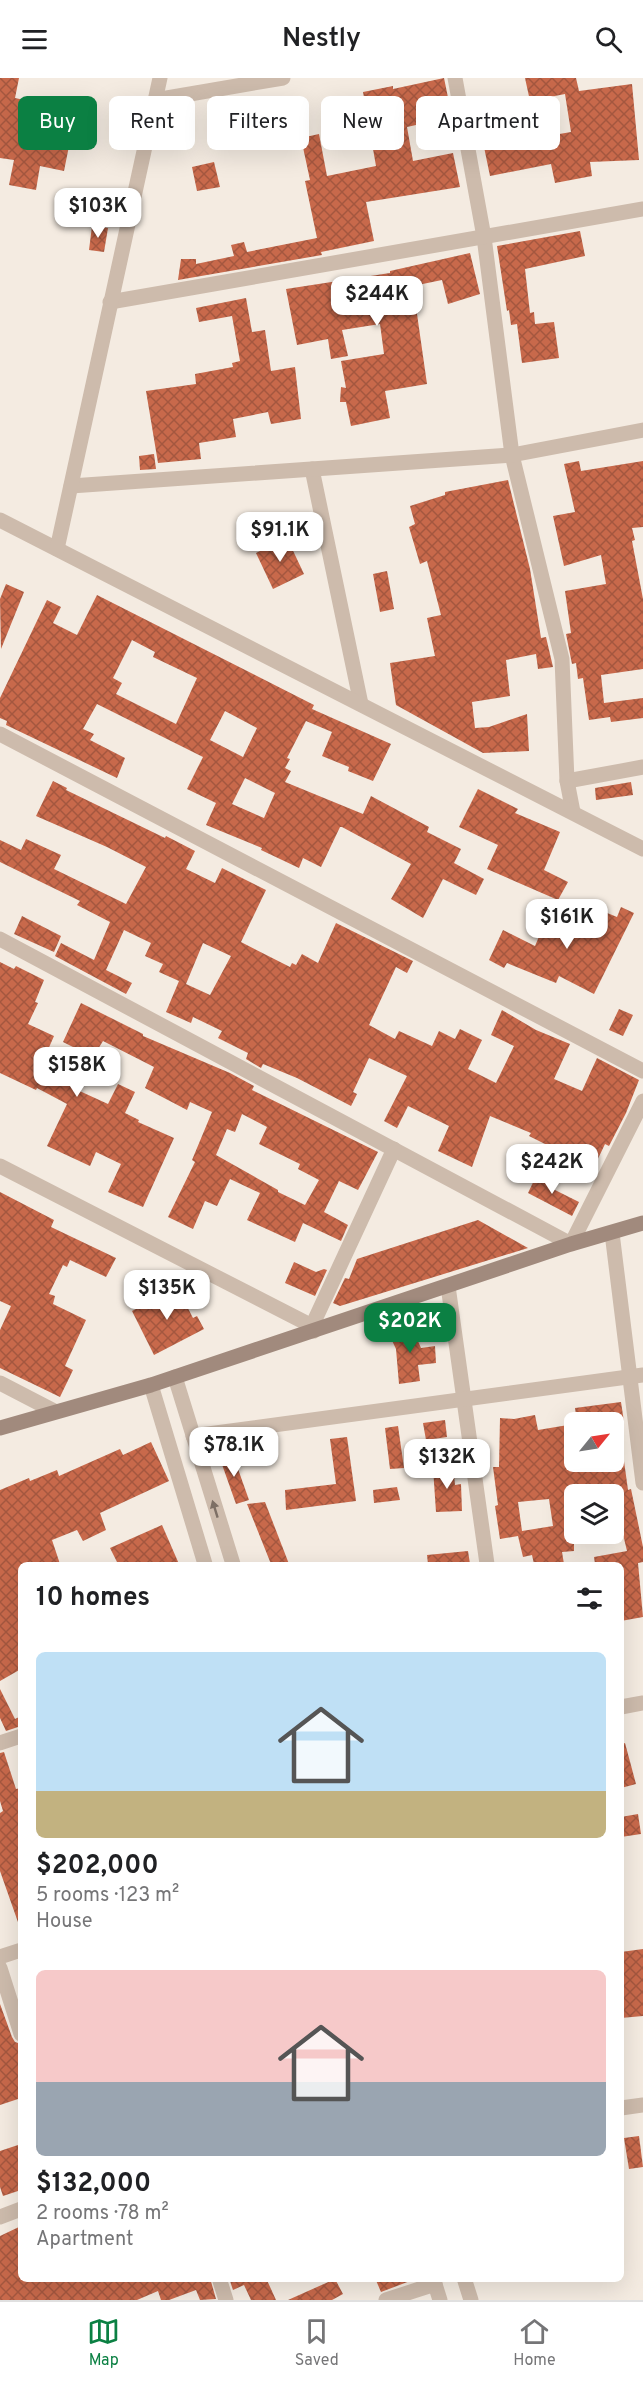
<!DOCTYPE html>
<html lang="en">
<head>
<meta charset="utf-8">
<style>
  :root { --surface:#fff; --page:#f2f2f2; --text:#202124; --muted:#757577; --line:#e0e0e0; --accent:#0b8043 }
  body { margin:0; font-family:Overpass,sans-serif; background:var(--page); color:var(--text); height:100vh; display:flex; flex-direction:column; font-size:22px; white-space:nowrap }
  * { box-sizing:border-box; margin:0 }
  p { font-size:20px; color:var(--muted) }
  .icon { flex:none; width:33px; height:33px; fill:none; stroke:currentColor; stroke-width:2; stroke-linecap:round; stroke-linejoin:round }
  .map { position:relative; flex:1; overflow:hidden }
  .panel { position:absolute; left:18px; top:1484px; width:606px; height:720px; display:flex; flex-direction:column; background:var(--surface); border-radius:9px; box-shadow:0 6px 24px #0002 }
  .panel>* { flex:none }
  .guide { position:absolute; left:18px; top:18px; width:608px; height:54px; display:flex; gap:12px }
  .needle { width:39px; rotate:60deg }
  .buttons { position:absolute; left:564px; top:1334px; display:grid; gap:12px }
  .buttons a { display:grid; place-items:center; width:60px; height:60px; border-radius:9px; background:var(--surface); box-shadow:0 6px 24px #0002; font-size:30px }
  .price { position:absolute; translate:-50% -51px; padding:0 14px; border-radius:12px; background:#fff; color:#222; font-size:20px; line-height:39px; filter:drop-shadow(0 2px 3px #0008) }
  .price::after { content:''; position:absolute; left:50%; top:36px; width:18px; height:14px; margin-left:-9px; background:inherit; clip-path:polygon(0 0,100% 0,50% 100%) }
  .price.selected { background:var(--accent); color:#fff }
  ul { padding:0; list-style:none }
  li { display:grid; align-content:center; gap:12px; height:318px; padding:0 18px }
  li span { display:grid; place-items:center; height:186px; border-radius:9px; color:#555 }
  li>.icon { margin-inline-start:auto }
  span .icon { width:108px; height:108px; fill:#fffc; stroke-width:1 }
  li b { font-size:26px }
  h2 { display:flex; justify-content:space-between; align-items:center; height:72px; padding:0 18px; font-size:26px }
  .pill { padding:0 21px; border-radius:9px; background:var(--surface); box-shadow:0 6px 24px #0002; font-size:21px; line-height:54px }
  .pill.selected { background:var(--accent); color:#fff }
  header { display:flex; justify-content:space-between; align-items:center; height:78px; padding:0 18px; background:var(--surface); font-size:27px; font-weight:600 }
  .tab-bar { display:flex; justify-content:space-around; align-items:center; height:84px; border-top:2px solid var(--line); background:var(--surface); font-size:16px; color:var(--muted) }
  .tab-bar a { display:grid; justify-items:center; gap:3px }
  .tab-bar .selected { color:var(--accent) }
  .map>svg:first-child { display:block }
  .building { fill:url(#building-cross-hatch); fill-rule:evenodd }
  .lines { fill:none; stroke-linecap:round; stroke-linejoin:round }
  .minor { stroke:#cdbbac; stroke-width:15 }
  .tertiary { stroke:#cdbbac; stroke-width:15 }
  .secondary { stroke:#a18a7d; stroke-width:15 }
  .oneway { fill:#7d6f65 }
</style>
</head>
<body>
<header><svg class="icon" aria-label="menu" viewBox="0 0 24 24"><path d="M4 6h16M4 12h16M4 18h16"/></svg>Nestly<svg class="icon" aria-label="search" viewBox="0 0 24 24"><circle cx="10" cy="10" r="6"/><path d="M15 15l6 6"/></svg></header>
<div class="map">
<svg width="643" height="2222" viewBox="0 0 643 2222">
  <defs>
    <pattern id="building-cross-hatch" width="8" height="8" patternUnits="userSpaceOnUse" patternTransform="scale(1.5)"><rect width="8" height="8" fill="#c8694b"/><path d="M0 0l8 8M0 8l8-8" fill="none" stroke="#a4573f"/></pattern>
  </defs>
  <rect width="100%" height="100%" fill="#f4ebe1"/>
  <g class="building">
    <path d="M0,0H19L15,20L76,33L64,93L40,88L36,112L9,107L14,82L0,80Z"/>
    <path d="M444,0L452,39L407,49L413,83L453,75L460,109L366,124L374,163L321,174L322,177L178,202L181,181H196V186L234,178L231,167L244,164L247,174L317,160L305,103L310,102L301,60L319,56L327,98L376,88L363,14L393,8V11Z"/>
    <path d="M525,0H576L579,13L632,6L639,82L590,84L592,98L555,105L551,86L490,98L484,69L571,54L565,16L530,23Z"/>
    <path d="M214,84L220,109L197,113L192,89Z"/>
    <path d="M92,148L108,150L104,174L89,172Z"/>
    <path d="M580,153L585,178L525,191L530,235L534,234L535,246L554,244L559,280L522,285L517,246L511,247L509,232L507,233L497,168Z"/>
    <path d="M470,175L480,216L448,226L442,202L413,208L427,306L385,313L390,340L351,348L346,324H340L341,309L346,310L341,283L384,276L380,246L342,252L348,278L331,281L328,261L297,267L286,211L390,195V193Z"/>
    <path d="M246,220L252,254L265,252L271,293L295,289L301,341L271,346L268,334L233,341L236,359L199,365L201,381L158,385L146,313L196,306L195,296L233,289L232,285L240,283L232,238L199,244L196,230Z"/>
    <path d="M154,376L156,391L140,392L139,378Z"/>
    <path d="M579,383L581,393L643,383V449L632,450L635,462L632,463L643,521V591L601,597L604,625L643,620V640L611,644L610,639L589,642L583,600L578,601L576,585L572,586L566,556L571,555L565,513L606,506L601,477L564,488L553,438L575,434L564,386Z"/>
    <path d="M508,402L530,491L541,560L546,559L553,589L538,591L536,576L506,582L510,618L472,624L475,650L489,649L527,636L529,673L483,675L396,627L390,585L435,578L427,540L441,537L427,483L420,486L409,449L415,446L410,428L445,417V414Z"/>
    <path d="M287,460L304,496L273,511L256,475Z"/>
    <path d="M387,493L394,531L380,534L373,496Z"/>
    <path d="M6,506L24,514L1,571L0,521Z"/>
    <path d="M97,517L314,627L312,631L391,666L373,703L348,693L349,689L322,678L332,654L306,643L287,680L290,681L285,690L291,693L285,704L363,736L371,718L429,749L427,754L461,771L454,785L484,801L476,817L443,801L423,840L391,821L411,786L342,749H340L321,789L303,780L299,790L261,772L262,770L206,747L216,725L187,711L203,679L97,626L83,651L94,656L90,662L125,680L117,700L6,647L7,643L0,640V620L47,522L61,529L53,545L77,557ZM132,562L155,574L153,579L197,600L176,646L116,616L122,605L113,600ZM225,633L257,650L243,679L210,662ZM245,700L275,715L264,740L232,726Z"/>
    <path d="M53,703L67,710L66,712L165,760L166,758L195,773L186,791L215,805L222,790L266,812L241,864L290,889L292,885L296,887L302,876L318,885L336,845L413,883L407,895L396,889L369,947L395,961L399,953L432,968L439,953L455,961L460,951L482,962L468,991L496,1005L514,968L491,957L502,932L536,952L570,966L554,1001L582,1013L597,980L639,1002L626,1035L609,1068L605,1066L595,1087L562,1071L561,1074L529,1058L531,1055L490,1038L472,1089L438,1073L449,1048L408,1028L397,1050L384,1043L407,998L369,980L353,1014L357,1016L351,1028L297,1000L263,986L261,990L246,981L248,975L218,960L222,953L193,939L191,945L166,934L179,903L159,894L163,886L145,878L151,865L124,852L106,892L132,905L126,916L55,878L61,865L94,882L110,844L77,827L80,823L0,784V762L21,772L26,761L61,777L54,791L126,826L146,789L107,769L36,738ZM203,865L231,878L210,917L186,906Z"/>
    <path d="M631,704L633,717L596,722L595,710Z"/>
    <path d="M478,711L518,731L515,735L560,754L544,792L568,804L558,822L487,791L498,767L459,749Z"/>
    <path d="M621,829L634,835L594,916L559,898L556,905L507,885L504,890L489,882L503,852L535,868L549,835L589,855L600,832L617,839Z"/>
    <path d="M22,838L61,858L54,874L14,856Z"/>
    <path d="M0,884L14,891L16,888L44,902L35,924L38,925L28,946L54,958L40,990L74,1008L73,1010L108,1026L118,1006L135,1014L125,1035L139,1042L138,1044L174,1060L143,1129L108,1114L121,1086L96,1074L90,1088L47,1068L67,1026L37,1010L36,1012L0,995Z"/>
    <path d="M81,925L143,956V958L230,995L254,1008L252,1012L378,1074L358,1112L339,1103L324,1134L348,1147L341,1163L303,1145L295,1164L247,1142L260,1115L230,1101L217,1128L205,1123L193,1151L168,1139L195,1084L192,1082L212,1034L190,1024L187,1032L145,1010L154,989L103,963L93,979L63,964ZM242,1036L267,1049L259,1066L300,1086L298,1091L319,1102L305,1127L278,1114V1112L216,1077L227,1051L235,1054Z"/>
    <path d="M619,931L633,937L623,958L609,952Z"/>
    <path d="M538,1094L555,1102L551,1110L579,1124L572,1138L528,1115Z"/>
    <path d="M0,1114L54,1142L51,1149L116,1180L106,1199L70,1182L67,1189L63,1187L49,1216L55,1218L53,1226L86,1242L65,1288L73,1292L60,1319L0,1290V1252L11,1228L0,1223Z"/>
    <path d="M478,1142L528,1170L340,1228L333,1225L345,1200L349,1201L357,1181Z"/>
    <path d="M294,1184L316,1194L324,1191L327,1192L315,1218L285,1205Z"/>
    <path d="M177,1209L193,1240L197,1238L204,1251L154,1277L132,1233Z"/>
    <path d="M410,1245L421,1270L435,1268L436,1285L418,1287L420,1303L399,1306L396,1271L388,1254Z"/>
    <path d="M621,1324L624,1344H577L575,1330Z"/>
    <path d="M535,1337L538,1352L574,1346V1383H624L628,1412L631,1411L643,1469V1484L638,1485L643,1539L621,1543V1486H595L594,1479L627,1473L616,1427H614V1416H574V1473L562,1474L564,1486H534L532,1477L523,1479L518,1458L500,1461L495,1428L498,1427L493,1389H499L500,1340L514,1341ZM549,1421L553,1448L522,1453L518,1424Z"/>
    <path d="M445,1342L447,1359L426,1362L423,1345Z"/>
    <path d="M398,1348L404,1390L390,1391L385,1350Z"/>
    <path d="M347,1359L356,1423L286,1432L285,1412L336,1406L330,1361Z"/>
    <path d="M151,1364L169,1403L100,1435L106,1452L83,1463L77,1452L52,1462L60,1486H21V1591L0,1603V1412L29,1400L30,1403L57,1392L59,1398L120,1371L123,1377Z"/>
    <path d="M232,1374L249,1422L236,1426L219,1378Z"/>
    <path d="M453,1387L455,1407L461,1406L462,1433L436,1434L433,1390Z"/>
    <path d="M397,1409L400,1422L374,1425L373,1412Z"/>
    <path d="M265,1424L289,1486H271L247,1426Z"/>
    <path d="M162,1447L179,1486H118L110,1470Z"/>
    <path d="M468,1473L470,1486H428L427,1477Z"/>
    <path d="M0,1611L15,1641L21,1638V1648L6,1653L0,1640Z"/>
    <path d="M625,1665L636,1706L621,1710V1666Z"/>
    <path d="M4,1674L16,1711L21,1710V1846L19,1847L0,1793V1735L3,1733L0,1723V1675Z"/>
    <path d="M638,1736L641,1756L621,1759V1739Z"/>
    <path d="M643,1871V1938L621,1940V1874Z"/>
    <path d="M0,1926L12,1959L15,1964L21,1966V2020L0,2027Z"/>
    <path d="M639,2058L643,2089L629,2091L624,2060Z"/>
    <path d="M21,2066V2112L3,2118L0,2109V2073Z"/>
    <path d="M21,2148V2200H210L216,2221L200,2222L196,2212L169,2222H161L158,2213L137,2222H0V2158Z"/>
    <path d="M229,2200H266L276,2222H251L244,2207L233,2212Z"/>
    <path d="M375,2200H418L381,2214Z"/>
    <path d="M335,2201L343,2216L332,2222H288Z"/>
  </g>
  <g class="lines">
    <g class="minor">
      <path d="M455,0L484,159L512,377L562,581L567,703L573,734"/>
      <path d="M155,22L283,0"/>
      <path d="M110,224L643,131"/>
      <path d="M312,391L361,626"/>
      <path d="M71,408L512,377L643,352"/>
      <path d="M0,442L643,771"/>
      <path d="M57,471L160,0"/>
      <path d="M0,656L643,993"/>
      <path d="M567,703L643,689"/>
      <path d="M0,861L571,1166L643,1023"/>
      <path d="M0,1088L312,1248L314,1253"/>
      <path d="M612,1155L643,1405"/>
      <path d="M448,1208L487,1486"/>
      <path d="M312,1248L394,1071"/>
      <path d="M0,1305L54,1333"/>
      <path d="M193,1358L643,1297"/>
      <path d="M621,1629L643,1625"/>
      <path d="M0,1665L21,1658"/>
      <path d="M0,1890L21,1956"/>
      <path d="M621,2030L643,2027"/>
      <path d="M0,2139L21,2131"/>
      <path d="M219,2200L226,2222"/>
      <path d="M386,2222L435,2206"/>
    </g>
    <g class="tertiary">
      <path d="M175,1299L233,1486"/>
      <path d="M151,1307L205,1486"/>
      <path d="M0,1879L21,1872"/>
      <path d="M433,2200L440,2222"/>
      <path d="M464,2200L471,2222"/>
    </g>
    <path class="secondary" d="M0,1350L151,1307L571,1166L643,1145"/>
  </g>
  <defs><path id="oneway-solid" d="M-6-.8H1V-3.2L6.5 0L1 3.2V.8H-6Z" transform="scale(1.5)"/></defs>
  <use class="oneway" href="#oneway-solid" transform="translate(215 1431) rotate(-107)"/>
</svg>
<div class="buttons">
<a><svg class="needle" viewBox="-14 -14 28 28"><path d="M0-13l5 13h-10z" fill="#e53935"/><path d="M0 13l5-13h-10z" fill="#757577"/></svg></a>
<a><svg class="icon" aria-label="layers" viewBox="0 0 24 24"><path d="M12 4l9 5-9 5-9-5zM3 14l9 5 9-5"/></svg></a>
</div>
<b class="price" style="left:98px;top:161px">$103K</b>
<b class="price" style="left:377px;top:249px">$244K</b>
<b class="price" style="left:280px;top:485px">$91.1K</b>
<b class="price" style="left:567px;top:872px">$161K</b>
<b class="price" style="left:77px;top:1020px">$158K</b>
<b class="price" style="left:552px;top:1117px">$242K</b>
<b class="price" style="left:167px;top:1243px">$135K</b>
<b class="price selected" style="left:410px;top:1276px">$202K</b>
<b class="price" style="left:234px;top:1400px">$78.1K</b>
<b class="price" style="left:447px;top:1412px">$132K</b>
<div class="guide">
<a class="pill selected">Buy</a>
<a class="pill">Rent</a>
<a class="pill">Filters</a>
<a class="pill">New</a>
<a class="pill">Apartment</a>
</div>
<section class="panel">
<h2>10 homes<svg class="icon" aria-label="filters" viewBox="0 0 24 24"><path d="M4 7h16M4 17h16"/><circle cx="9" cy="7" r="2"/><circle cx="15" cy="17" r="2"/></svg></h2>
<ul>
<li><span style="background:linear-gradient(#bfe0f5 75%,#c2b280 0)"><svg class="icon" aria-label="home" viewBox="0 0 24 24"><path d="M3 11l9-7 9 7M6 9v11h12V9"/></svg></span><div><b>$202,000</b><p>5 rooms · 123 m²</p><p>House</p></div></li>
<li><span style="background:linear-gradient(#f6c9c9 60%,#9aa5b1 0)"><svg class="icon" aria-label="home" viewBox="0 0 24 24"><path d="M3 11l9-7 9 7M6 9v11h12V9"/></svg></span><div><b>$132,000</b><p>2 rooms · 78 m²</p><p>Apartment</p></div></li>
</ul>
</section>
</div>
<nav class="tab-bar">
<a class="selected"><svg class="icon" aria-label="map" viewBox="0 0 24 24"><path d="M3 6l6-2 6 2 6-2v14l-6 2-6-2-6 2zM9 4v14M15 6v14"/></svg>Map</a>
<a><svg class="icon" aria-label="saved" viewBox="0 0 24 24"><path d="M7 4h10v16l-5-4-5 4z"/></svg>Saved</a>
<a><svg class="icon" aria-label="home" viewBox="0 0 24 24"><path d="M3 11l9-7 9 7M6 9v11h12V9"/></svg>Home</a>
</nav>
</body>
</html>
